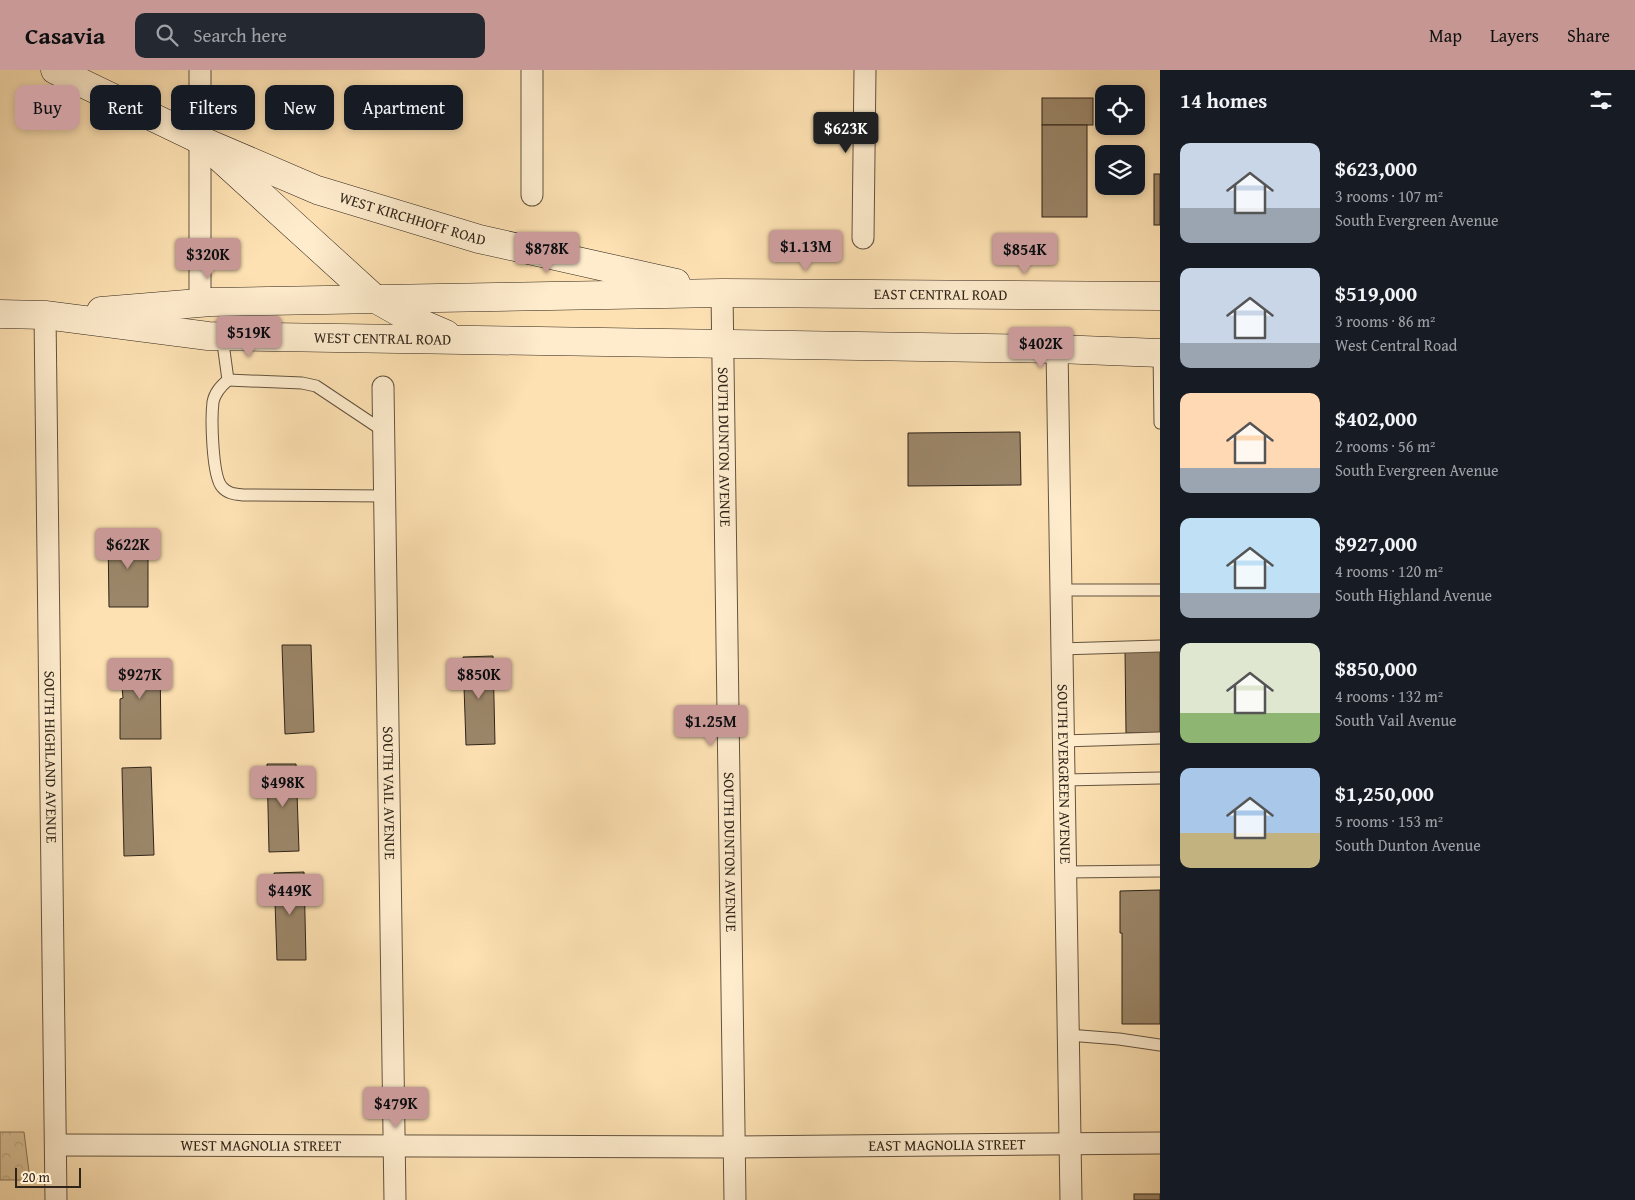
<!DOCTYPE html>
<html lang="en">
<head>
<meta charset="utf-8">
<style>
  :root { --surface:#171b24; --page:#242831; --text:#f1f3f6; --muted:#9ea1a6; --accent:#c59692 }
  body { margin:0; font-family:"Gentium Book Plus",serif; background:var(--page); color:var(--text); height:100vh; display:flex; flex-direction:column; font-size:19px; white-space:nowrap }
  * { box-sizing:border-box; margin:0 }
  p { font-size:16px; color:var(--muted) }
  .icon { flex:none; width:28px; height:28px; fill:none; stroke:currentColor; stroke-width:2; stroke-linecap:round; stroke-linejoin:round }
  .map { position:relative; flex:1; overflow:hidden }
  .details { display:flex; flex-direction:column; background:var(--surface); width:475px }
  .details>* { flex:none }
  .banner { position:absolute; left:15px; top:15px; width:475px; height:45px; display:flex; gap:10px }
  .buttons { position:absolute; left:1095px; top:15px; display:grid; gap:10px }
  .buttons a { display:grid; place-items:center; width:50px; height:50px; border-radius:10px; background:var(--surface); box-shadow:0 2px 8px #0003; font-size:25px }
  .scale { position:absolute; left:15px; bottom:12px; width:66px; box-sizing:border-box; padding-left:5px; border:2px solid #302419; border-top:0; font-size:14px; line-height:18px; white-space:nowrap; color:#302419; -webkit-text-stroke:4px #feeccd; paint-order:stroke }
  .price { position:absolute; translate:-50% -42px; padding:0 11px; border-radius:5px; background:var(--accent); color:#111; font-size:16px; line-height:32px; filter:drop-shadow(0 1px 2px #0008) }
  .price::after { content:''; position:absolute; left:50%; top:30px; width:15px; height:11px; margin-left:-8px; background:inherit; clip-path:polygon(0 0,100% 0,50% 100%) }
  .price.on { background:#222; color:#fff }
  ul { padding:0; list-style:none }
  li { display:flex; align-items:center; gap:15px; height:125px; padding:0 20px }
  li span { display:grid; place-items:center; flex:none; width:140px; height:100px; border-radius:10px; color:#555 }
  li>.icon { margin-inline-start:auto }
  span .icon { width:60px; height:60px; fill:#fffc; stroke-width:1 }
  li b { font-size:21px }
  h2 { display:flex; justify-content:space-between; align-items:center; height:60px; padding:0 20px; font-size:21px }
  .tag { padding:0 18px; border-radius:10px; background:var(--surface); box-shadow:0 2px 8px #0003; font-size:18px; line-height:45px }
  .tag.on { background:var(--accent); color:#111 }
  header { display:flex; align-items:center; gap:30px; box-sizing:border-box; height:70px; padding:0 25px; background:var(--accent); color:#111 }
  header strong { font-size:24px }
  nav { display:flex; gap:28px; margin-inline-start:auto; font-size:18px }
  .search { width:350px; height:45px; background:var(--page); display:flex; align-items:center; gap:12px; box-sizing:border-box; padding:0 18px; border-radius:10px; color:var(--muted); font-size:19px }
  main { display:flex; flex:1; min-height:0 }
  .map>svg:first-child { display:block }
  .park { fill:url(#park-crowns); stroke:#857258 }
  .building { fill:#9b8669; stroke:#302419 }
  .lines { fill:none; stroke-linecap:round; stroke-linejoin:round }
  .service-casing { stroke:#63533f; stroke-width:13 }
  .minor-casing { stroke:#63533f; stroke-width:23 }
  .secondary-casing { stroke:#302419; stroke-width:29 }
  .service { stroke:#feeccd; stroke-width:11 }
  .minor { stroke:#feeccd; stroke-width:21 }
  .secondary { stroke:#feeccd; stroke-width:28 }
  .labels { text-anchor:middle; stroke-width:4; stroke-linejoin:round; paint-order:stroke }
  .street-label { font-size:15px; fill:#302419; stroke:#feeccd }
</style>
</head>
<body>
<header>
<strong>Casavia</strong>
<div class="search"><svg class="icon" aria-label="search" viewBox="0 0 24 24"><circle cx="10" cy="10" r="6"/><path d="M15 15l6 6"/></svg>Search here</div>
<nav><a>Map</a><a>Layers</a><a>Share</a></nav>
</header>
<main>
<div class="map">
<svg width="1160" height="1130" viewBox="0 0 1160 1130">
  <defs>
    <pattern id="park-crowns" width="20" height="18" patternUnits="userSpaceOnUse" patternTransform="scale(1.25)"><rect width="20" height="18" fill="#dac198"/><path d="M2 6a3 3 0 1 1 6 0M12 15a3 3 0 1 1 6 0" fill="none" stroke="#bba682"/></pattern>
  </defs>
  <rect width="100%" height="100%" fill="#fde1b2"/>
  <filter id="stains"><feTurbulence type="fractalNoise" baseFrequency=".004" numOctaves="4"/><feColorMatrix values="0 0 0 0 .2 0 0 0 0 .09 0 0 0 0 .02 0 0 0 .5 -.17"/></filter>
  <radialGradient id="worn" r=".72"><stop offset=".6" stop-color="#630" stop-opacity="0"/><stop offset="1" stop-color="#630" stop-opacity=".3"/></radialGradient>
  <path class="park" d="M0,1062H24L30,1110H0Z"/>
  <g class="building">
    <rect x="1042" y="28" width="51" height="27"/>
    <rect x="1042" y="55" width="45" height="92"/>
    <rect x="1154" y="104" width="6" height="51"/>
    <path d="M1020,362L1021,415L908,416V363Z"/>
    <path d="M148,462V537H109L108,463Z"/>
    <path d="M282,575H311L314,662L285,664Z"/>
    <path d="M1160,579V663H1126L1125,580Z"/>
    <path d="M493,586L495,674L466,675L463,587Z"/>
    <path d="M160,590L161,669H120V629L123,628L122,617H115V609H119V591Z"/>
    <path d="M267,694H296L299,781L269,782Z"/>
    <path d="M151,697L154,785L124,786L122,698Z"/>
    <path d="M304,802L306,890H277L274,803Z"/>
    <path d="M1160,820V954H1122V863H1120V821Z"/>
    <rect x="1134" y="1124" width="26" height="6"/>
  </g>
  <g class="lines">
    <g class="service-casing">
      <g id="service">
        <path d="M222,266L228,310C221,316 215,322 213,332C211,348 212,406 222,417C228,424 235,424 244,425L385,426"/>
        <path d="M1159,283L1160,353"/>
        <path d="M228,310L302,313L316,316L382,360"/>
        <path d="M1059,520H1160"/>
        <path d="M1060,579L1160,576"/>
        <path d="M1063,671L1160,668"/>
        <path d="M1064,710L1160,708"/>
        <path d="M1065,802L1160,801"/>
        <path d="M1068,965L1119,969L1160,975"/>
      </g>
    </g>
    <g class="minor-casing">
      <g id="minor">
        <path d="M200,0V233"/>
        <path d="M532,125V0"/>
        <path d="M863,168L865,0"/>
        <path id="s1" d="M722,223L735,1130"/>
        <path id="s2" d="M45,245L56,1130"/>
        <path id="s3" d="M1057,279L1071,1130"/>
        <path id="s4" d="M383,317L395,1130"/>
        <path id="s5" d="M56,1075L735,1077L1160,1073"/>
      </g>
    </g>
    <g class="secondary-casing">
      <g id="secondary">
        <path id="s6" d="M55,0L198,69L317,120L479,169L676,213"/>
        <path d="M218,86L374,228L411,249L446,264"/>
        <path id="s7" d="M101,241L211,232L722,223L1160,226"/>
        <path id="s8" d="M0,244L45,245L208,266L1057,279L1160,283"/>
      </g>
    </g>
    <use href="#service" class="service"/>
    <use href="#minor" class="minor"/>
    <use href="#secondary" class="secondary"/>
  </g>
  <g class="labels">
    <g class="street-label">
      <text dy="5" stroke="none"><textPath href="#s6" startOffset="388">WEST KIRCHHOFF ROAD</textPath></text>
      <text dy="5" stroke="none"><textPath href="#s7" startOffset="840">EAST CENTRAL ROAD</textPath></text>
      <text dy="5" stroke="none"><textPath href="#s8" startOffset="384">WEST CENTRAL ROAD</textPath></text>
      <text dy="5" stroke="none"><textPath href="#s1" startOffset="154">SOUTH DUNTON AVENUE</textPath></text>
      <text dy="5" stroke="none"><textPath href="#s2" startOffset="442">SOUTH HIGHLAND AVENUE</textPath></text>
      <text dy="5" stroke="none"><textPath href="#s3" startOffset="425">SOUTH EVERGREEN AVENUE</textPath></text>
      <text dy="5" stroke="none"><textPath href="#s4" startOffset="406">SOUTH VAIL AVENUE</textPath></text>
      <text dy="5" stroke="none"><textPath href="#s1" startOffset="559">SOUTH DUNTON AVENUE</textPath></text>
      <text dy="5" stroke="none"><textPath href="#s5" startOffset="891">EAST MAGNOLIA STREET</textPath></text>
      <text dy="5" stroke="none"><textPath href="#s5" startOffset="205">WEST MAGNOLIA STREET</textPath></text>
    </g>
  </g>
  <rect width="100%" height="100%" filter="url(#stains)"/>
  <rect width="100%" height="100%" fill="url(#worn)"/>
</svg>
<div class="buttons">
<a><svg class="icon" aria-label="locate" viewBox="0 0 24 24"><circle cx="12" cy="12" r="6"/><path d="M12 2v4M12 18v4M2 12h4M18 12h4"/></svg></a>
<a><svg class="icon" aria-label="layers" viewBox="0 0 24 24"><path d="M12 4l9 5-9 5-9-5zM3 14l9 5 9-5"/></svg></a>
</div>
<div class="scale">20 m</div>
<b class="price on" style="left:846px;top:84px">$623K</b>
<b class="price" style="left:806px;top:202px">$1.13M</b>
<b class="price" style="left:547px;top:204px">$878K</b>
<b class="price" style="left:1025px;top:205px">$854K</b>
<b class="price" style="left:208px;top:210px">$320K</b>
<b class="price" style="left:249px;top:288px">$519K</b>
<b class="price" style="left:1041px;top:299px">$402K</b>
<b class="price" style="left:128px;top:500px">$622K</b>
<b class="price" style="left:140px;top:630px">$927K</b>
<b class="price" style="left:479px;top:630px">$850K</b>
<b class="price" style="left:711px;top:677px">$1.25M</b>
<b class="price" style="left:283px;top:738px">$498K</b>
<b class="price" style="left:290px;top:846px">$449K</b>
<b class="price" style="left:396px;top:1059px">$479K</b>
<div class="banner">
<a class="tag on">Buy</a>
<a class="tag">Rent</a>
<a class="tag">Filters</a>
<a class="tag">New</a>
<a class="tag">Apartment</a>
</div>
</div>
<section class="details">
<h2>14 homes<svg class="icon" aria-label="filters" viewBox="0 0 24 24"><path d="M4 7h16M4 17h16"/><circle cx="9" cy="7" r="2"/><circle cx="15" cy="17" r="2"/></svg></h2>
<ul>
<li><span style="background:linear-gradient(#c9d6e8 65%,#9aa5b1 0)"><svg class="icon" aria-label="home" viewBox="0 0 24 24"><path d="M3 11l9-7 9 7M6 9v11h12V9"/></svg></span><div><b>$623,000</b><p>3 rooms · 107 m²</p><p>South Evergreen Avenue</p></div></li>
<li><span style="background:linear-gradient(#c9d6e8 75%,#9aa5b1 0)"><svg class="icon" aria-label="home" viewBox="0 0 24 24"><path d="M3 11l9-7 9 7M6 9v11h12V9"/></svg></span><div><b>$519,000</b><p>3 rooms · 86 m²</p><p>West Central Road</p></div></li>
<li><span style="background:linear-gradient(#ffd9b3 75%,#9aa5b1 0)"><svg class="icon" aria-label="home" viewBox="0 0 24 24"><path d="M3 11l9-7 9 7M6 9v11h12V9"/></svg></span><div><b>$402,000</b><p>2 rooms · 56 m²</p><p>South Evergreen Avenue</p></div></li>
<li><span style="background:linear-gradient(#bfe0f5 75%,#9aa5b1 0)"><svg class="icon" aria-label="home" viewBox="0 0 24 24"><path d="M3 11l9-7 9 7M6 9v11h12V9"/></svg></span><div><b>$927,000</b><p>4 rooms · 120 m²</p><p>South Highland Avenue</p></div></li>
<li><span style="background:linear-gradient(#dfe7d0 70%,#8fb573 0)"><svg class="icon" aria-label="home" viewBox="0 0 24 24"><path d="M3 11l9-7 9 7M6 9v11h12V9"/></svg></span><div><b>$850,000</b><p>4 rooms · 132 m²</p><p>South Vail Avenue</p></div></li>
<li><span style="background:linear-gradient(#a9c7e8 65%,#c2b280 0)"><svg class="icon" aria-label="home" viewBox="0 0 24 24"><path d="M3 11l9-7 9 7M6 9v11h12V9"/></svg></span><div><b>$1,250,000</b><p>5 rooms · 153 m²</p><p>South Dunton Avenue</p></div></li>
</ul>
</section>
</main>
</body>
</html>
